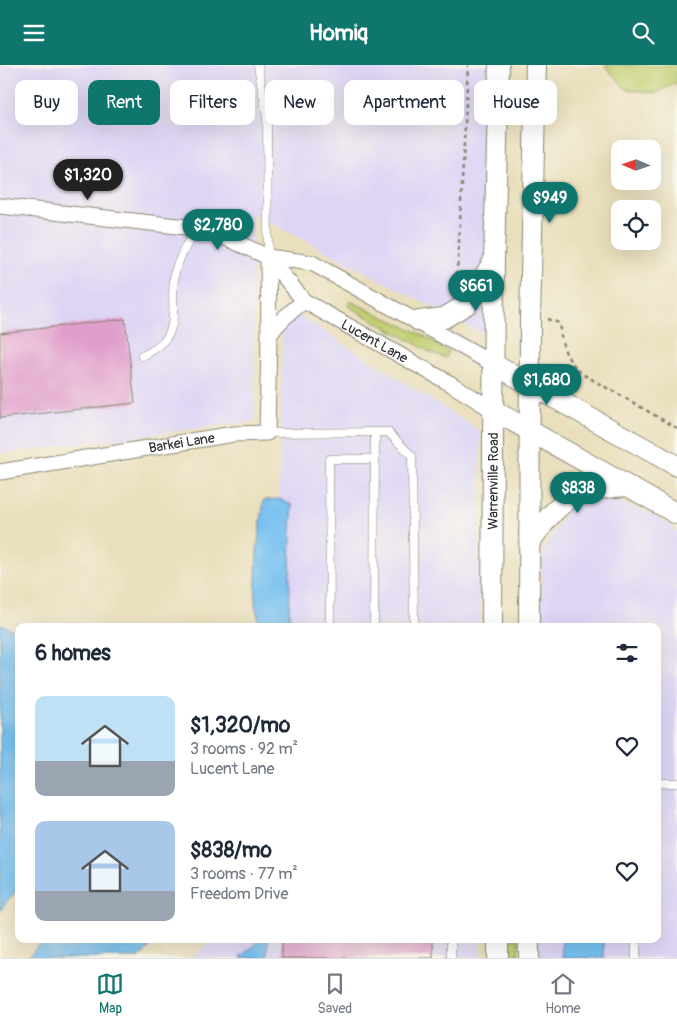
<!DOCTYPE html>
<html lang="en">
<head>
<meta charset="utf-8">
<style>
  :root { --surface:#fff; --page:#f2f2f3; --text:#1f2937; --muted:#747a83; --line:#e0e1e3; --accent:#0f766e }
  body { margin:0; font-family:Pangolin,sans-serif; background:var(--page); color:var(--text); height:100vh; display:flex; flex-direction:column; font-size:19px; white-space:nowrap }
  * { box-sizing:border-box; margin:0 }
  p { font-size:16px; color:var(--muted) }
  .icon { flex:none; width:28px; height:28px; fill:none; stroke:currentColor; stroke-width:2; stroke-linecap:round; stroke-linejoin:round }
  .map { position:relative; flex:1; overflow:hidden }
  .sheet { position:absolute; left:15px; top:558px; width:646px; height:320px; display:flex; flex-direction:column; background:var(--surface); border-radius:10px; box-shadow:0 5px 20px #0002 }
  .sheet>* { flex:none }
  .top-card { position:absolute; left:15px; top:15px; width:648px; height:45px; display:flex; gap:10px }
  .needle { width:32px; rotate:272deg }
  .tools { position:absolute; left:611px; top:75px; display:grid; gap:10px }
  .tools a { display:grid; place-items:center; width:50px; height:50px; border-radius:10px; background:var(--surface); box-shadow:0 5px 20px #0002; font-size:25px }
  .price { position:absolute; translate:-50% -42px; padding:0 11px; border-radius:18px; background:var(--accent); color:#fff; font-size:16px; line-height:32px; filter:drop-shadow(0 1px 2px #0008) }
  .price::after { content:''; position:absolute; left:50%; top:30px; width:15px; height:11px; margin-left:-8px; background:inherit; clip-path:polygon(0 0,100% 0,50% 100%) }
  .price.selected { background:#222; color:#fff }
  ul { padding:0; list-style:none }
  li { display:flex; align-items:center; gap:15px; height:125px; padding:0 20px }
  li span { display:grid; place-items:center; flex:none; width:140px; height:100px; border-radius:10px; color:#555 }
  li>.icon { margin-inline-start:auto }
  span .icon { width:60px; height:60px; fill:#fffc; stroke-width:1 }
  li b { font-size:21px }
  h2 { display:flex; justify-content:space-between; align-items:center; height:60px; padding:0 20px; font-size:21px }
  .pill { padding:0 18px; border-radius:10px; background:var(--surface); box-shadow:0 5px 20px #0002; font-size:18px; line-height:45px }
  .pill.selected { background:var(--accent); color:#fff }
  header { display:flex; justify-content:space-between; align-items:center; height:65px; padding:0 20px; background:var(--accent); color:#fff; font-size:22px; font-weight:800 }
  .tabs { display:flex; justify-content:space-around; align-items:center; height:70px; border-top:1px solid var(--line); background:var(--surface); font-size:14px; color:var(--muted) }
  .tabs a { display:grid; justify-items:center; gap:2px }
  .tabs .selected { color:var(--accent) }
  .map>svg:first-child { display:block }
  .built { fill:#ded5f5 }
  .green { fill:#c0ce70; stroke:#767c4e }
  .water { fill:#77c0f0; stroke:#51768e }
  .building { fill:#e09ecc }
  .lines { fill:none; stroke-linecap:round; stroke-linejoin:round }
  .service-casing { stroke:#8a8574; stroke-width:9 }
  .minor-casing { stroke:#8a8574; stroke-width:17 }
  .secondary-casing { stroke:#8a8574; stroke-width:22 }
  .path { stroke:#8a8574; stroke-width:2.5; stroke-dasharray:4 4; stroke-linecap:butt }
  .service { stroke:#fff; stroke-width:8 }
  .minor { stroke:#fff; stroke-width:15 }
  .secondary { stroke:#fff; stroke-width:20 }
  .labels { text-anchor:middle; stroke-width:4.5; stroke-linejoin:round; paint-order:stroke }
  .street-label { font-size:14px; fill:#2b2b2b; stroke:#fbf7ec }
</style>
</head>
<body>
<header><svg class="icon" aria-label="menu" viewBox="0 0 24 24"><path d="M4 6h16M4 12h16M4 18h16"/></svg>Homiq<svg class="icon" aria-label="search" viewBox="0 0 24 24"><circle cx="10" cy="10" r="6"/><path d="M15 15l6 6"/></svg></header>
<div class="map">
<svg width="677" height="893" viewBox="0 0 677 893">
  <rect width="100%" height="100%" fill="#fbf7ec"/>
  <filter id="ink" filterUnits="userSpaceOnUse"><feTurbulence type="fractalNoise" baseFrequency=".02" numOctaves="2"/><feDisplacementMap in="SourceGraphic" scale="10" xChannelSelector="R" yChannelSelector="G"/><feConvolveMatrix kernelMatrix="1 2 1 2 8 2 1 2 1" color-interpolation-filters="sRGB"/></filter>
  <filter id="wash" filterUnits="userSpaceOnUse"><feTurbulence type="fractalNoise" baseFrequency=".0096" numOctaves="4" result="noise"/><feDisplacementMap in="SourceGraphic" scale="20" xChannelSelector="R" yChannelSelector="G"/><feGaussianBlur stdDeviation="1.12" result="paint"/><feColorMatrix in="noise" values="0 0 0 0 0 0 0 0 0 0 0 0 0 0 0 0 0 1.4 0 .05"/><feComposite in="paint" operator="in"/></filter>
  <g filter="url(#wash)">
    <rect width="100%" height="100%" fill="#e9dfbc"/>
    <g class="built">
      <path d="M0,0H495L484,269L252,148L255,356L0,389Z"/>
      <path d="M283,240L480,366V561H276Z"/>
      <path d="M608,433L657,451L677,466V893H538V874H658V561H541L542,489L569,442Z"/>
      <path d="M215,874H480V893H190Z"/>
    </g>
    <g class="green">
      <path d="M604,0H677V18L656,28L626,24Z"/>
      <path d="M350,236L423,270L448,287L446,293L430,287L348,241Z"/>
      <path d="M506,874H519L518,893H507Z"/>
    </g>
    <g class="water">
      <path d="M279,434L293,440L291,465L289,561H260L255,539L257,485L264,435Z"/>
      <path d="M0,559L19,567V827H16L5,838L0,847Z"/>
      <path d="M42,874H156L140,893H28Z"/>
      <path d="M262,874H268V893H240Z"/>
      <path d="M562,874H604V893H563Z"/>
    </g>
    <g id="blocks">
      <g class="building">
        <path d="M125,254L135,338L0,353V268Z"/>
        <rect x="282" y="874" width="151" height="19"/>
      </g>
    </g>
  </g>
  <g filter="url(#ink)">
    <use href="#blocks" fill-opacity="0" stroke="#8a8574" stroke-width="1"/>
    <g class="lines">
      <g class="service-casing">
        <g id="service">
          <path d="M258,0L267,54L268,192"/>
          <path d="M142,291C184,272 170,248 174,213C175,198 189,177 195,163"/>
          <path d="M267,368L388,367L412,391L414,561"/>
          <path d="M330,561L329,394H375"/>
          <path d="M374,561L375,367"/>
          <path d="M658,718H677"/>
          <path d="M451,874V893"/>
          <path d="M636,874V893"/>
        </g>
      </g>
      <g class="minor-casing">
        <g id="minor">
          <path d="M0,141L195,163L231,175L268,192L312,198L493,299"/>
          <path id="s1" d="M268,192L304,236L451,319L493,345"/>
          <path d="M269,271C278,256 291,247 304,236"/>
          <path id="s2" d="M0,407L184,377L234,369L267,368L269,271L268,192"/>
        </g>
      </g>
      <g class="secondary-casing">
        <g id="secondary">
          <path d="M419,256L444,253L467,239L493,197"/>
          <path d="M493,299L677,401"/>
          <path d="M493,345L677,449"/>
          <path d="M530,477C546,454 562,432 591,425C602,423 614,422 626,421"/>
          <path id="s3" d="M492,561L494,196L499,0"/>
          <path d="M529,561L530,254L536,0"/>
          <path d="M498,874V893"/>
          <path d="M529,893V874"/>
        </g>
      </g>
      <g class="path">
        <path d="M456,225L454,222L458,196L468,0"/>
        <path d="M547,254L559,258C562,280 564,292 581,308L677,363"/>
      </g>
      <use href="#service" class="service"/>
      <use href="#minor" class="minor"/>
      <use href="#secondary" class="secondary"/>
    </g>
  </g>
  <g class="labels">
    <g class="street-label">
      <text dy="5" stroke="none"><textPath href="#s1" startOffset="138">Lucent Lane</textPath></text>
      <text dy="5" stroke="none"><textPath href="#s2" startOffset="184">Barkei Lane</textPath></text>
      <text dy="5" stroke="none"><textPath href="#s3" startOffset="145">Warrenville Road</textPath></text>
    </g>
  </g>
</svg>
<div class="tools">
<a><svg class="needle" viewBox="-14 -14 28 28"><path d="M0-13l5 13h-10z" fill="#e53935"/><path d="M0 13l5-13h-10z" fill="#747a83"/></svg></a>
<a><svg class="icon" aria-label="locate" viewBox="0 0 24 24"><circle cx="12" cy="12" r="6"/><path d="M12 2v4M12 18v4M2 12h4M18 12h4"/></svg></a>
</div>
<b class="price selected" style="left:88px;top:136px">$1,320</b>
<b class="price" style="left:550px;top:159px">$949</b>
<b class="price" style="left:218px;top:186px">$2,780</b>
<b class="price" style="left:476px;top:247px">$661</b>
<b class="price" style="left:547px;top:341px">$1,680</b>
<b class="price" style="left:578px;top:449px">$838</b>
<div class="top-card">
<a class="pill">Buy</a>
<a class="pill selected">Rent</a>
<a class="pill">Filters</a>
<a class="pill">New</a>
<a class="pill">Apartment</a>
<a class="pill">House</a>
</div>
<section class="sheet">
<h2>6 homes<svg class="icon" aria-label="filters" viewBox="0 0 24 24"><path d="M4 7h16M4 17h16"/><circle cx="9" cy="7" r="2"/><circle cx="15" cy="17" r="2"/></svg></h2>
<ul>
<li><span style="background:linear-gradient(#bfe0f5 65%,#9aa5b1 0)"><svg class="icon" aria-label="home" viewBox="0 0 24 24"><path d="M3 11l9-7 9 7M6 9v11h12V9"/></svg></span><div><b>$1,320/mo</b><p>3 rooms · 92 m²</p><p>Lucent Lane</p></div><svg class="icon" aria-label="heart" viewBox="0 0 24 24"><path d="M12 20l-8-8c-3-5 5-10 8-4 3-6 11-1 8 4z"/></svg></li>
<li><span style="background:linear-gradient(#a9c7e8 70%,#9aa5b1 0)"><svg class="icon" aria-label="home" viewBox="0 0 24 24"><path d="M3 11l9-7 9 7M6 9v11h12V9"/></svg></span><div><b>$838/mo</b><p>3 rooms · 77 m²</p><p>Freedom Drive</p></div><svg class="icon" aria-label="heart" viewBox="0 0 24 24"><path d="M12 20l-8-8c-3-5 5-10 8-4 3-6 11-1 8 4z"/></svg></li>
</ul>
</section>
</div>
<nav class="tabs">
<a class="selected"><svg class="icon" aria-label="map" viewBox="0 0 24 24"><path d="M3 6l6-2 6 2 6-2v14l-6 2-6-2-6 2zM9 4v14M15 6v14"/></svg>Map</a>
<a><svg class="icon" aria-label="saved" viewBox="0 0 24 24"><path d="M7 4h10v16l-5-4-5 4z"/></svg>Saved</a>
<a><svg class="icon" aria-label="home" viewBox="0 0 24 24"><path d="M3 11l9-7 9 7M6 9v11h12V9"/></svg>Home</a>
</nav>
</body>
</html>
